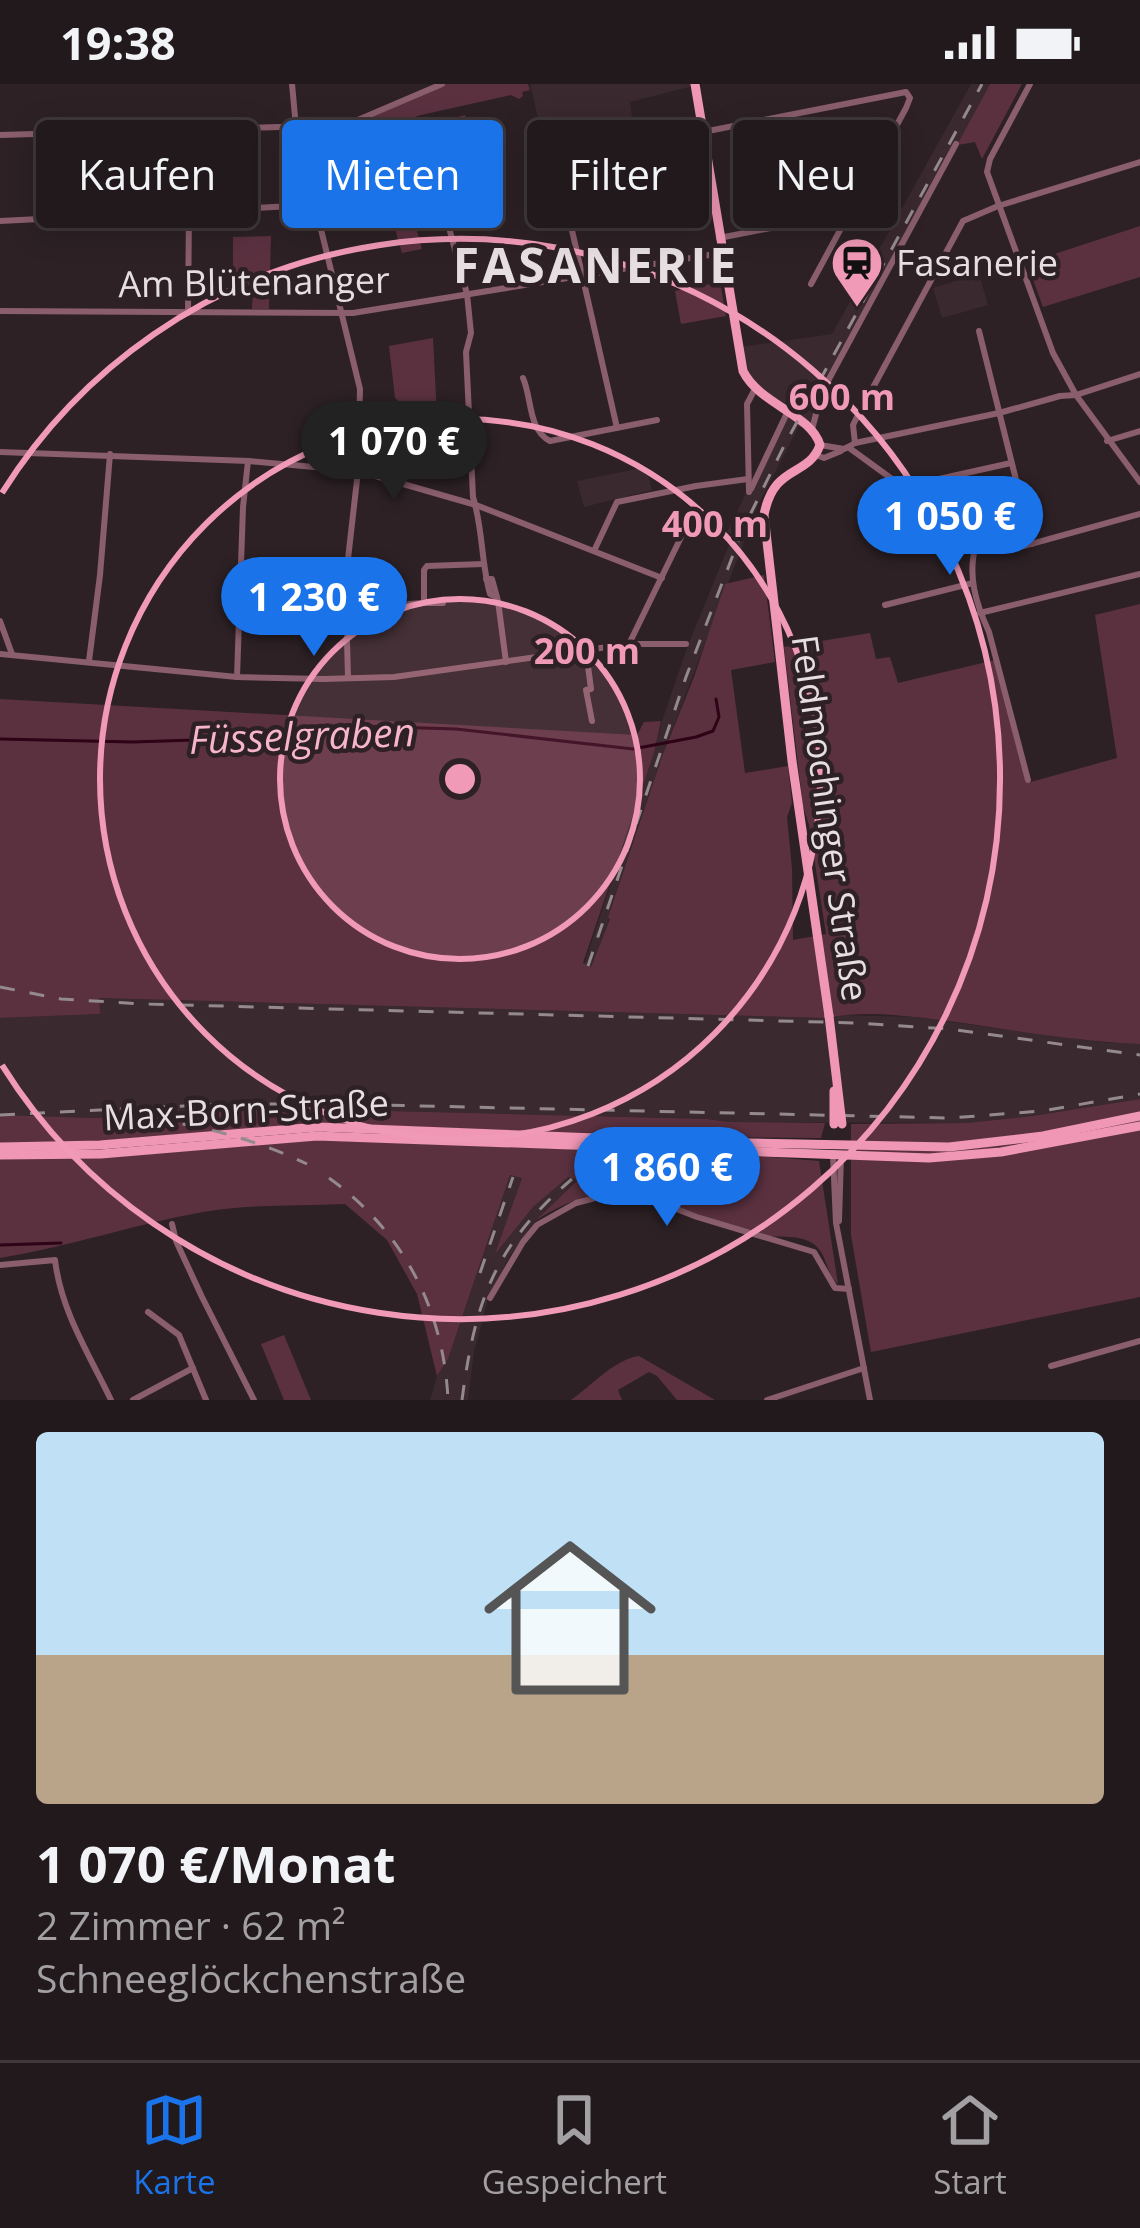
<!DOCTYPE html>
<html lang="de">
<head>
<meta charset="utf-8">
<style>
  :root { --surface:#22191c; --page:#2e2629; --text:#f1f3f6; --muted:#a2a0a3; --line:#3f383b; --accent:#1a73e8 }
  body { margin:0; font-family:"Open Sans",sans-serif; background:var(--page); color:var(--text); height:100vh; display:flex; flex-direction:column; font-size:45px; white-space:nowrap }
  * { box-sizing:border-box; margin:0 }
  p { font-size:39px; color:var(--muted) }
  .icon { flex:none; width:66px; height:66px; fill:none; stroke:currentColor; stroke-width:2; stroke-linecap:round; stroke-linejoin:round }
  .map { position:relative; height:1316px; overflow:hidden }
  .sheet { display:flex; flex-direction:column; background:var(--surface); flex:1 }
  .sheet>* { flex:none }
  .top-card { position:absolute; left:36px; top:36px; width:1068px; height:108px; display:flex; gap:24px }
  .price { position:absolute; translate:-50% -102px; padding:0 27px; border-radius:42px; background:var(--accent); color:#fff; font-size:39px; line-height:78px; filter:drop-shadow(0 3px 6px #0008) }
  .price::after { content:''; position:absolute; left:50%; top:72px; width:36px; height:27px; margin-left:-18px; background:inherit; clip-path:polygon(0 0,100% 0,50% 100%) }
  .price.selected { background:#222; color:#fff }
  ul { padding:0; list-style:none }
  li { display:grid; align-content:center; gap:24px; height:636px; padding:0 36px }
  li+li { border-top:3px solid var(--line) }
  li span { display:grid; place-items:center; height:372px; border-radius:12px; color:#555 }
  li>.icon { margin-inline-start:auto }
  span .icon { width:216px; height:216px; fill:#fffc; stroke-width:1 }
  li b { font-size:51px }
  .tag { padding:0 42px; border-radius:12px; background:var(--surface); box-shadow:0 6px 30px #0003,0 0 0 3px var(--line); font-size:42px; line-height:108px }
  .tag.selected { background:var(--accent); color:#fff }
  .status { display:flex; justify-content:space-between; align-items:center; height:84px; padding:0 60px; background:var(--surface); direction:ltr }
  .status svg { height:33px; fill:currentColor }
  .tab-bar { display:flex; justify-content:space-around; align-items:center; height:168px; border-top:3px solid var(--line); background:var(--surface); font-size:33px; color:var(--muted) }
  .tab-bar a { display:grid; justify-items:center; gap:6px }
  .tab-bar .selected { color:var(--accent) }
  .map>svg:first-child { display:block }
  .built { fill:#3a292f }
  .green { fill:#5b3140 }
  .lines { fill:none; stroke-linecap:round; stroke-linejoin:round }
  .stream { stroke:#2d0315; stroke-width:3 }
  .minor { stroke:#8a5e6c; stroke-width:6 }
  .major { stroke:#ef97b5; stroke-width:9 }
  .rail { stroke:#948a8d; stroke-width:3; stroke-dasharray:15 15; stroke-linecap:butt }
  .major-bridge { stroke:#ef97b5; stroke-width:9 }
  .ring { fill:none; stroke:#f09ab7; stroke-width:6 }
  .labels { text-anchor:middle; stroke-width:9; stroke-linejoin:round; paint-order:stroke }
  .poi-label { font-size:36px; fill:#e6dee0; stroke:#2d2125; text-anchor:start }
  .street-label { font-size:36px; fill:#e6dee0; stroke:#2d2125 }
  .water-label { font-size:39px; font-style:italic; fill:#f7b5ca; stroke:#2d2125 }
  .district-label { font-size:48px; font-weight:bold; letter-spacing:3px; fill:#e6dee0; stroke:#2d2125 }
  .centre { fill:#f09ab7; stroke:#2d2125; stroke-width:6 }
  .ring-label { font-size:36px; text-anchor:middle; font-weight:bold; fill:#f09ab7; stroke:#2d2125; stroke-width:9; stroke-linejoin:round; paint-order:stroke }
</style>
</head>
<body>
<div class="status"><b>19:38</b><svg viewBox="0 0 49 12"><path d="M0 12V9h3v3zM5 12V6h3v6zM10 12V3h3v9zM15 12V0h3v12zM26 1h20v11H26zM47 4h2v5h-2z"/></svg></div>
<div class="map">
<svg width="1140" height="1316" viewBox="0 0 1140 1316">
  <rect width="100%" height="100%" fill="#2d2125"/>
  <g class="built">
    <path d="M530,0H692L693,2L630,18L634,49L558,71L540,42Z"/>
    <path d="M971,0H990L841,276L823,314L817,343L799,342L758,421L663,670L608,832L610,834L591,883L584,881L654,669L662,637L688,561L733,451L727,448L785,329L747,291L740,263L832,250Z"/>
    <path d="M979,190L988,221L942,234L933,204Z"/>
    <path d="M646,383L652,406L584,423L577,397Z"/>
    <path d="M98,914L826,934L840,931L915,933L1100,958L1140,960V1015L1032,1032L967,1039L729,1038L707,1035L309,1025L212,1026L95,1034L0,1031V934L99,930Z"/>
    <path d="M510,1091L522,1093L498,1166L533,1123L567,1093L579,1095L534,1138L509,1173L488,1215L474,1268L468,1316H430L437,1292L448,1275Z"/>
  </g>
  <g class="green">
    <path d="M445,0H528L530,6L522,8L523,12L519,15L511,11L421,31L387,42L422,165L402,169L369,56L354,45L352,40Z"/>
    <path d="M990,0H1022L982,75L975,58L957,61Z"/>
    <path d="M465,31L469,46L493,39L498,60L459,70L451,35Z"/>
    <path d="M1140,142V193L1043,223L1027,179Z"/>
    <path d="M271,152L269,225H252L253,199L258,198L259,191L233,189V153Z"/>
    <path d="M720,198L726,232L681,240L675,207Z"/>
    <path d="M433,254L437,333L418,334L395,314L389,262Z"/>
    <path d="M764,491L775,578L731,586L745,689L788,682L792,719L787,733L792,785L793,856L826,850L809,741L803,722L784,563L870,549L876,575L890,573L898,599L995,576L1027,699L1117,674L1095,531L1140,520V960C1078,957 1017,947 956,938C915,933 867,925 826,934L99,914L100,930L0,934V615L637,651L644,638L661,637L654,669L583,879L591,883L610,835L608,833L663,670L694,593L725,500Z"/>
    <path d="M1140,1015V1213L871,1268L851,1151V1040L967,1039L1032,1032Z"/>
    <path d="M309,1025L707,1035L729,1038L825,1039L821,1054L698,1053L320,1039L98,1057L0,1059V1031L95,1034L212,1026Z"/>
    <path d="M318,1056L759,1072L819,1077L838,1200C826,1190 828,1172 815,1161C800,1149 779,1155 762,1151C672,1131 626,1076 534,1138L578,1096L568,1093L533,1123L495,1170L522,1094L510,1091L448,1275L437,1292L417,1210L387,1156L345,1120C299,1122 249,1120 203,1128C134,1140 69,1163 0,1174V1075L101,1074Z"/>
    <path d="M284,1251L311,1316H284L261,1260Z"/>
    <path d="M639,1272L715,1316H677L657,1292L649,1288L618,1306L622,1316H571C591,1302 615,1275 639,1272Z"/>
  </g>
  <g class="lines">
    <g class="stream">
      <path d="M0,655L133,658L194,656L322,642H358L456,645L633,665L696,653L713,647L719,633L716,615"/>
      <path d="M0,1161L61,1159"/>
    </g>
    <g class="minor">
      <path d="M292,0L296,43L360,305L358,387L348,475L346,518L348,594"/>
      <path d="M1030,0L990,75L987,88L1053,269L1076,311L1140,398"/>
      <path d="M790,31L803,86"/>
      <path d="M703,48L906,8L910,14L906,24L811,200"/>
      <path d="M0,51L346,41L442,0"/>
      <path d="M426,59L467,210L471,249L466,268L473,413C483,445 481,478 490,510L496,513"/>
      <path d="M556,76L617,344"/>
      <path d="M0,137L314,121"/>
      <path d="M719,154L838,131L845,133"/>
      <path d="M0,227L353,229L721,169"/>
      <path d="M188,229L189,127"/>
      <path d="M979,247L1032,460"/>
      <path d="M523,294C532,314 528,346 550,357L657,336"/>
      <path d="M812,345L822,308L956,60"/>
      <path d="M1107,357L1140,347"/>
      <path d="M855,359L999,329L1060,312L1076,311L1140,290"/>
      <path d="M820,361L844,365L848,363L903,403L958,448L985,465L1009,466L1140,430"/>
      <path d="M848,363L855,359L853,341L856,335L963,137L998,122L1140,78"/>
      <path d="M0,368L249,377L358,387L476,421L662,494"/>
      <path d="M816,371L824,374L841,367"/>
      <path d="M903,403L1011,379"/>
      <path d="M751,405L787,329"/>
      <path d="M749,408L747,320L755,305"/>
      <path d="M976,461C967,491 976,520 989,548L1028,696"/>
      <path d="M594,467L617,418L696,402L748,395"/>
      <path d="M486,495H492L498,517L506,578"/>
      <path d="M424,519H443"/>
      <path d="M409,520L424,519V486L427,482L483,480"/>
      <path d="M885,521L973,499"/>
      <path d="M980,529L1140,490"/>
      <path d="M0,537L12,570"/>
      <path d="M629,560L686,443"/>
      <path d="M586,567L591,605L586,606L592,637"/>
      <path d="M0,570L237,593L323,595L394,593L629,560H686"/>
      <path d="M89,577L100,491L110,370"/>
      <path d="M237,593L243,423L248,377"/>
      <path d="M833,1071L836,1139L870,1316"/>
      <path d="M839,1137L841,1072"/>
      <path d="M172,1140L176,1157L202,1213L254,1316"/>
      <path d="M0,1181L55,1176C61,1227 89,1270 111,1316"/>
      <path d="M490,1214L523,1158L537,1141L576,1119L599,1113L636,1109L697,1133L814,1168L835,1204L849,1205"/>
      <path d="M148,1228L179,1251L206,1316"/>
      <path d="M1051,1282L1140,1257"/>
      <path d="M133,1316L193,1284"/>
      <path d="M767,1316L864,1284"/>
    </g>
    <g class="major">
      <path d="M695,0L743,287C760,321 811,330 820,361C808,394 774,379 764,431L792,677L829,932"/>
      <path d="M0,1063L100,1061L318,1043L698,1058L949,1063L1043,1052L1140,1032"/>
      <path d="M0,1071L101,1070L317,1052L929,1074L1001,1068L1140,1042"/>
    </g>
    <g class="rail">
      <path d="M588,882L686,593L743,445L785,360L982,0"/>
      <path d="M0,903L61,915L144,920L858,939L949,945L1140,971"/>
      <path d="M0,1031L223,1020H335L950,1034L1042,1027L1140,1010"/>
      <path d="M153,1035C207,1043 257,1056 307,1080"/>
      <path d="M329,1094C403,1147 444,1226 448,1316"/>
      <path d="M480,1189L513,1093"/>
      <path d="M462,1316C475,1217 494,1162 572,1095"/>
    </g>
    <g class="major-bridge">
      <path d="M829,932L842,1040"/>
      <path d="M834,1007V1040"/>
    </g>
  </g>
  <circle cx="460" cy="695" r="180" fill="#f09ab7" fill-opacity=".12"/>
  <g class="ring">
    <circle cx="460" cy="695" r="180"/>
    <circle cx="460" cy="695" r="360"/>
    <path d="M2 409A540 540 0 1 1 2 981"/>
  </g>
  <defs>
    <g id="station-pin" transform="scale(2.7)"><path d="M0 17L-7.5 6A9.5 9.5 0 1 1 7.5 6Z" fill="#f09ab7" stroke="#2d2125"/><path d="M-3-6H3Q5-6 5-4V2Q5 4 3 4L4.5 6H3L1.5 4h-3L-3 6H-4.5L-3 4Q-5 4-5 2V-4Q-5-6-3-6ZM-3.5-4v3h7v-3ZM-3.5 1v1.5H-2V1ZM2 1v1.5H3.5V1Z" fill="#111"/></g>
  </defs>
  <g fill-rule="evenodd">
    <use href="#station-pin" x="857" y="179"/>
  </g>
  <g class="labels">
    <g class="poi-label">
      <text x="896" y="192">Fasanerie</text>
    </g>
    <g class="street-label">
      <text transform="translate(254 198) rotate(-1)" y="13">Am Blütenanger</text>
      <text transform="translate(830 734) rotate(82)" y="13">Feldmochinger Straße</text>
      <text transform="translate(246 1026) rotate(-3)" y="13">Max-Born-Straße</text>
    </g>
    <g class="water-label">
      <text transform="translate(302 652) rotate(-2)" y="14">Füsselgraben</text>
    </g>
    <g class="district-label">
      <text x="596" y="199">FASANERIE</text>
    </g>
  </g>
  <circle cx="460" cy="695" r="18" class="centre"/>
  <g class="ring-label">
    <text x="842" y="326">600 m</text>
    <text x="715" y="453">400 m</text>
    <text x="587" y="580">200 m</text>
  </g>
</svg>
<b class="price selected" style="left:394px;top:419px">1 070 €</b>
<b class="price" style="left:950px;top:494px">1 050 €</b>
<b class="price" style="left:314px;top:575px">1 230 €</b>
<b class="price" style="left:667px;top:1145px">1 860 €</b>
<div class="top-card">
<a class="tag">Kaufen</a>
<a class="tag selected">Mieten</a>
<a class="tag">Filter</a>
<a class="tag">Neu</a>
</div>
</div>
<section class="sheet">
<ul>
<li><span style="background:linear-gradient(#bfe0f5 60%,#b9a48a 0)"><svg class="icon" aria-label="home" viewBox="0 0 24 24"><path d="M3 11l9-7 9 7M6 9v11h12V9"/></svg></span><div><b>1 070 €/Monat</b><p>2 Zimmer · 62 m²</p><p>Schneeglöckchenstraße</p></div></li>
</ul>
</section>
<nav class="tab-bar">
<a class="selected"><svg class="icon" aria-label="map" viewBox="0 0 24 24"><path d="M3 6l6-2 6 2 6-2v14l-6 2-6-2-6 2zM9 4v14M15 6v14"/></svg>Karte</a>
<a><svg class="icon" aria-label="saved" viewBox="0 0 24 24"><path d="M7 4h10v16l-5-4-5 4z"/></svg>Gespeichert</a>
<a><svg class="icon" aria-label="home" viewBox="0 0 24 24"><path d="M3 11l9-7 9 7M6 9v11h12V9"/></svg>Start</a>
</nav>
</body>
</html>
